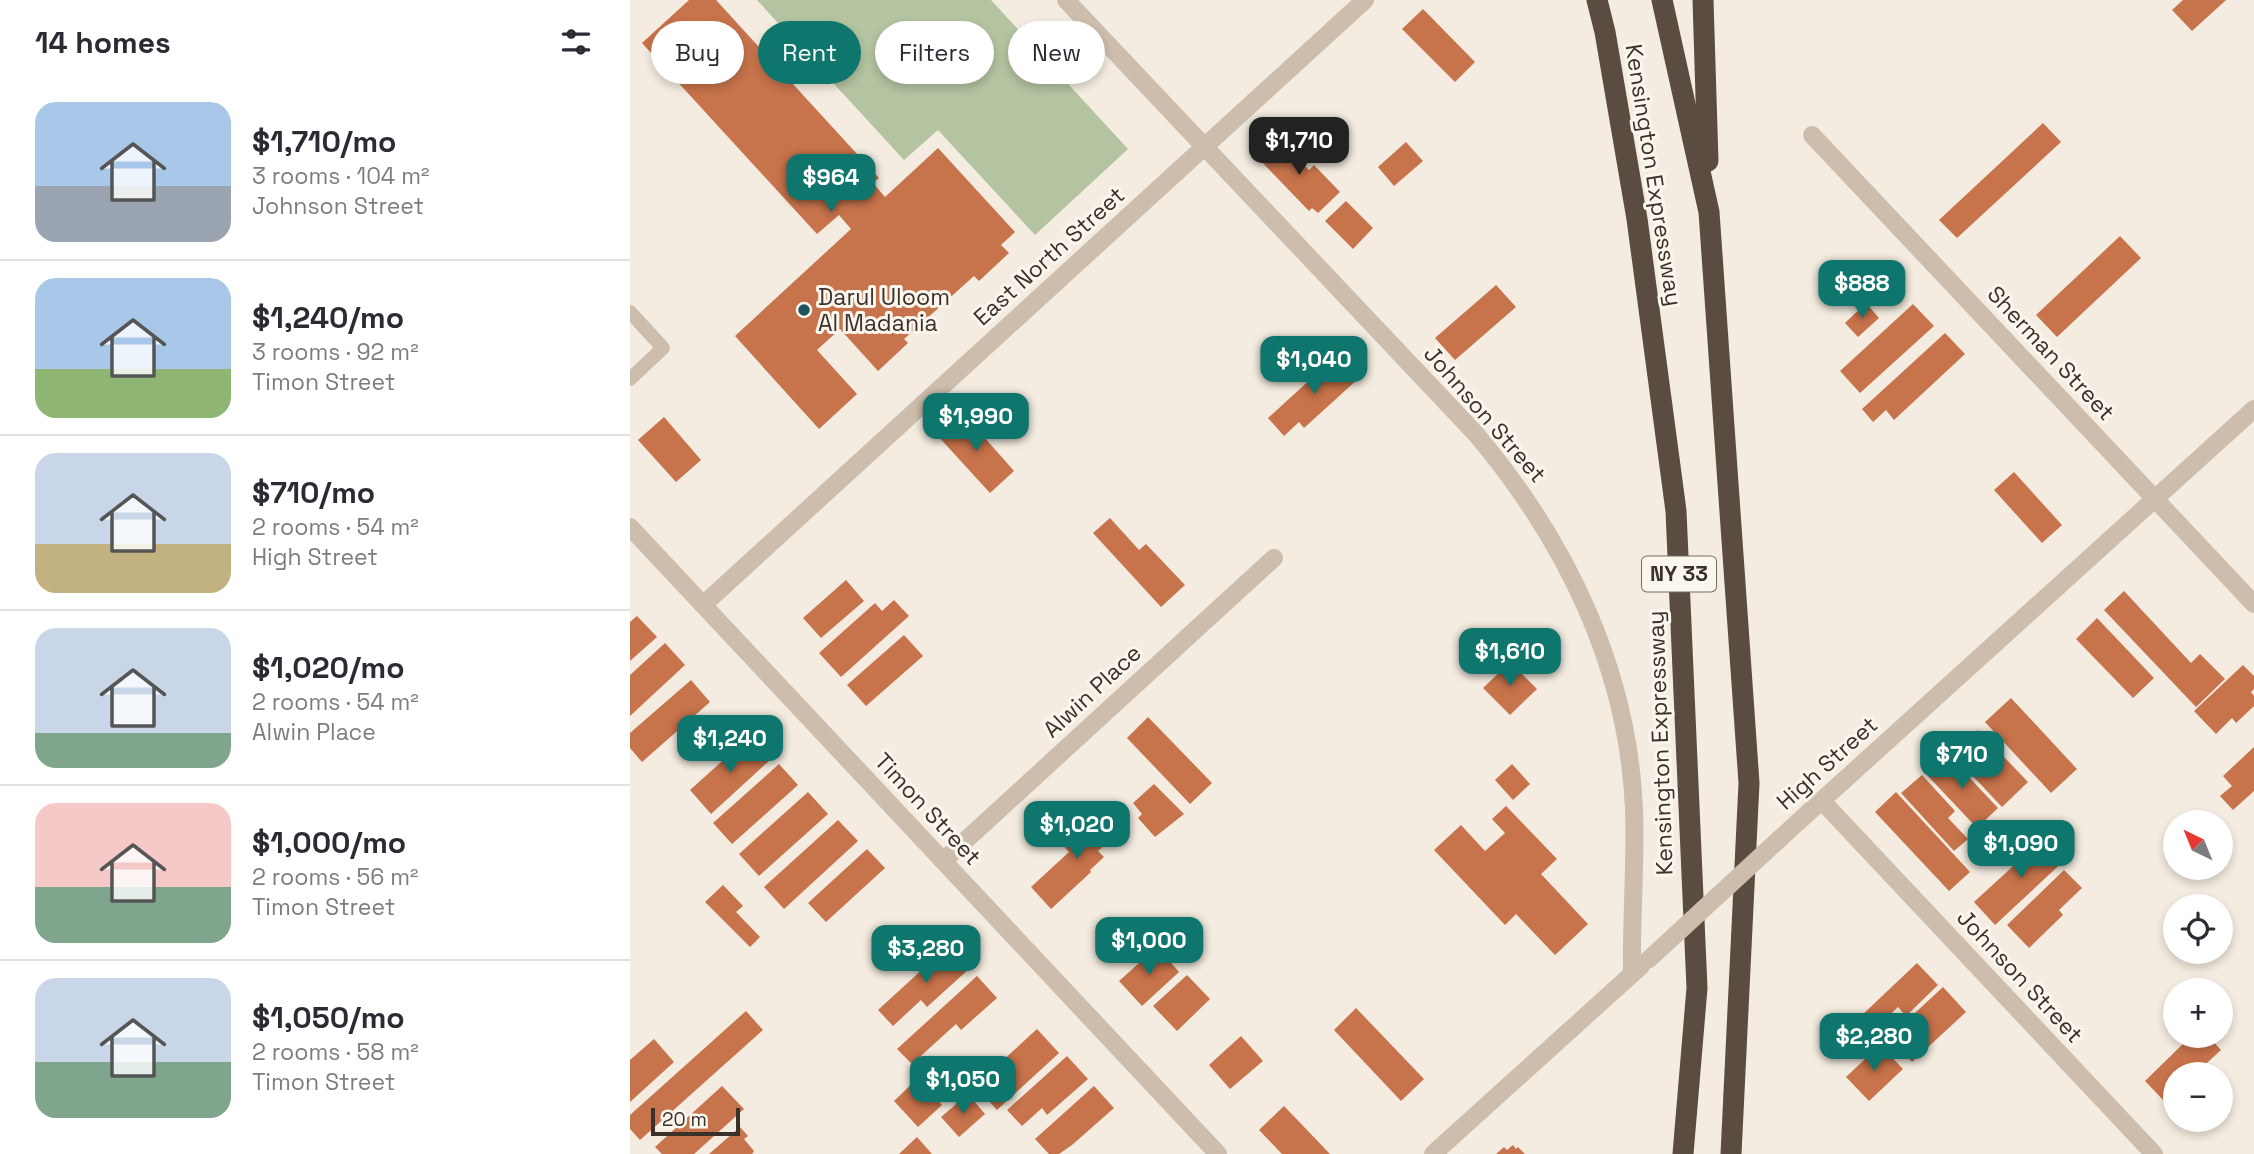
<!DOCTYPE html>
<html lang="en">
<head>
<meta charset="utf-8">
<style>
  :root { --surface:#fff; --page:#f2f2f3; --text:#2b2b33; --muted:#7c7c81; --line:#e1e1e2; --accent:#0f766e }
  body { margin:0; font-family:"Space Grotesk",sans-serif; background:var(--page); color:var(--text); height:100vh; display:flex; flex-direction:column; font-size:26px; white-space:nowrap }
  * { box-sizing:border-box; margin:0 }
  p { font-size:23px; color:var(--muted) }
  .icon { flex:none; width:38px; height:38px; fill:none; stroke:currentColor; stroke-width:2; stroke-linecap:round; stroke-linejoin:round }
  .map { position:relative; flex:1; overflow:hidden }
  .panel { display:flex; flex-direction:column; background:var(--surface); width:630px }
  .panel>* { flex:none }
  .hud { position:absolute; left:21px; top:21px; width:665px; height:63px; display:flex; gap:14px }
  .needle { width:46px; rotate:317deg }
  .controls { position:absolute; left:1533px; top:810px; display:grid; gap:14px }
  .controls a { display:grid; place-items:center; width:70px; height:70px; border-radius:50%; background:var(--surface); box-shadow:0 4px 10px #0003; font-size:35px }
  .scale { position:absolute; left:21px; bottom:18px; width:89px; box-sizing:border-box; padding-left:7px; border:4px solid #3a312b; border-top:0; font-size:19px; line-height:24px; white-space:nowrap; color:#3a312b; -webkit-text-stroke:5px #fbf6ed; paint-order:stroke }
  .price { position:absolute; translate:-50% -60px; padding:0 16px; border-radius:14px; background:var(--accent); color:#fff; font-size:23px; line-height:46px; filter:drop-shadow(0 2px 4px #0008) }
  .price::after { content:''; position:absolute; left:50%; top:42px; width:21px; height:16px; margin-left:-10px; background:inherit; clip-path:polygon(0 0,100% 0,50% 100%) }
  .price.on { background:#222; color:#fff }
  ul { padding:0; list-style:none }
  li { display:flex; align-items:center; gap:21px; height:175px; padding:0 35px }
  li+li { border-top:2px solid var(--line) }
  li span { display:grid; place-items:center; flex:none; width:196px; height:140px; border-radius:21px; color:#555 }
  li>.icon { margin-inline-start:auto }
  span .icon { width:84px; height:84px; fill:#fffc; stroke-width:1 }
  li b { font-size:30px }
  h2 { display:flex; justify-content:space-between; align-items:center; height:84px; padding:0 35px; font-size:30px }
  .pill { padding:0 24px; border-radius:32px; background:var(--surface); box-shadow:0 4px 10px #0003; font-size:24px; line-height:63px }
  .pill.on { background:var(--accent); color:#fff }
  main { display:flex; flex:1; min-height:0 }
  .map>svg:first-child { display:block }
  .green { fill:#b4c3a0 }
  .building { fill:#c7734b }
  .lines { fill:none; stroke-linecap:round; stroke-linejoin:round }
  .lane { stroke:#ccbdac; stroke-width:14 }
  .street { stroke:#ccbdac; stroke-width:18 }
  .highway { stroke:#5b4c42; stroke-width:21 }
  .street-bridge { stroke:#ccbdac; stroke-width:18 }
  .poi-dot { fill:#1f545d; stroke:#fbf6ed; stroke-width:2.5 }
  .labels { text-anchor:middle; stroke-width:6; stroke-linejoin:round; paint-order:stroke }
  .shield { fill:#fbf6ed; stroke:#746c65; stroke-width:2 }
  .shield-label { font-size:21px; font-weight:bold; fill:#3a312b }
  .street-label { font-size:23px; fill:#3a312b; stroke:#fbf6ed }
  .poi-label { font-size:23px; fill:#3a312b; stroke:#fbf6ed; text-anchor:start }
</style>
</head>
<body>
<main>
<section class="panel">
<h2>14 homes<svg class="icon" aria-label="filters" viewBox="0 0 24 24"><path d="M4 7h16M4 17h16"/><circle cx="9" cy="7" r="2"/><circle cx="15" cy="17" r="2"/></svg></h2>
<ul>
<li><span style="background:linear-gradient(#a9c7e8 60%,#9aa5b1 0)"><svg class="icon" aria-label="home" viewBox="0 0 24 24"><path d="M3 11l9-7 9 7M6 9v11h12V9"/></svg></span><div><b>$1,710/mo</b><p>3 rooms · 104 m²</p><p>Johnson Street</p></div></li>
<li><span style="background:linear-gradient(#a9c7e8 65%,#8fb573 0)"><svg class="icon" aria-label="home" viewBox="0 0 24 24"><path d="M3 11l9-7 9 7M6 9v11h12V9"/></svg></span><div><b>$1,240/mo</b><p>3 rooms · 92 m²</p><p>Timon Street</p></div></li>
<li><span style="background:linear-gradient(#c9d6e8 65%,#c2b280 0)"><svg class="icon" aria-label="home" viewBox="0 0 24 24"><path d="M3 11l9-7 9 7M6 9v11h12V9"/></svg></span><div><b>$710/mo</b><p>2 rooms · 54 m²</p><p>High Street</p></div></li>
<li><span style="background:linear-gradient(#c9d6e8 75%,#7fa58c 0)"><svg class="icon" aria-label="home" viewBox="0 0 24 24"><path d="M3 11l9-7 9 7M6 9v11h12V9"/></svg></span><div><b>$1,020/mo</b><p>2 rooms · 54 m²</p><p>Alwin Place</p></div></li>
<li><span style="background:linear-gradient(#f6c9c9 60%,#7fa58c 0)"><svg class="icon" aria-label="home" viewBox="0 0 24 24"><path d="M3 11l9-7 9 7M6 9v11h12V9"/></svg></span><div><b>$1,000/mo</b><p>2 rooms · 56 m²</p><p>Timon Street</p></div></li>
<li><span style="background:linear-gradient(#c9d6e8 60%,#7fa58c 0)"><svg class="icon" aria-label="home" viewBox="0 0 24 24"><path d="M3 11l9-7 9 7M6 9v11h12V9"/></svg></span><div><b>$1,050/mo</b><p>2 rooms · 58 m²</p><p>Timon Street</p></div></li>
</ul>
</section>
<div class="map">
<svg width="1624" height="1154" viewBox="0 0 1624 1154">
  <rect width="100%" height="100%" fill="#f4ece0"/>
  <path class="green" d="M127,0H361L498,149L405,235L308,130L274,160Z"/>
  <g class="building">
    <path d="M59,0H86L249,178L243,183L255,197L308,148L385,232L371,245L379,253L349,281L344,276L274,339L278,343L248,371L210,329L187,350L227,394L189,429L105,336L221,229L209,215L187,234L12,43Z"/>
    <path d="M1553,0H1596L1562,31L1542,10Z"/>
    <path d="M793,9L845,62L825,82L772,29Z"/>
    <path d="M1413,123L1431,142L1327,238L1309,220Z"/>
    <path d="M648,138L679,170L684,165L710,192L688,213L682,208L679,211L627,157Z"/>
    <path d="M776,142L793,161L764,186L748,167Z"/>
    <path d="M716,201L743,228L723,249L695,221Z"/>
    <path d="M1490,236L1511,258L1427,337L1406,315Z"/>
    <path d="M866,285L886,307L825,360L805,338Z"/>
    <path d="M1236,303L1249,318L1228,337L1215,323Z"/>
    <path d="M1283,304L1304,326L1230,393L1210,371Z"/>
    <path d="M1315,333L1335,354L1264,420L1256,410L1243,422L1232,409Z"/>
    <path d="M707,355L729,378L674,428L669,422L654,436L638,418Z"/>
    <path d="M332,412L384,471L360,493L307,435Z"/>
    <path d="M34,417L71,460L46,482L8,440Z"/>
    <path d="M1384,472L1432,525L1412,543L1364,490Z"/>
    <path d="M480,518L509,550L516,544L555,585L531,607L463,533Z"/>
    <path d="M216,580L234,601L191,638L173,618Z"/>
    <path d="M1494,591L1561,663L1570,654L1595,679L1566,707L1474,610Z"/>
    <path d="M264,600L279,616L211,677L189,653L245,603L252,611Z"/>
    <path d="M7,616L27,637L0,661V622Z"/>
    <path d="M1467,618L1524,678L1503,698L1446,639Z"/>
    <path d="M274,635L293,656L236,706L217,685Z"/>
    <path d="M35,643L55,665L0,716V675Z"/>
    <path d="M880,662L907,689L880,715L853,688Z"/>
    <path d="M1613,665L1624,676V689L1621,692L1624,696V706L1606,723L1602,718L1586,734L1564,711Z"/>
    <path d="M61,680L80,702L12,762L0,748V733Z"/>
    <path d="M1381,698L1447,769L1421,793L1355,722Z"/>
    <path d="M518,717L582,783L560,804L497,738Z"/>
    <path d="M1348,730L1398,782L1372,807L1322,754Z"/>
    <path d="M119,737L140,760L81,814L60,790Z"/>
    <path d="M1624,747V791L1603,810L1590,796L1602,786L1593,776Z"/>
    <path d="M1318,755L1368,808L1347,828L1297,775Z"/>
    <path d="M149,764L168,785L102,844L83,823Z"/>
    <path d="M882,764L900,784L883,800L865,780Z"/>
    <path d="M1292,775L1325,811L1318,818L1338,839L1324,851L1271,793Z"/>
    <path d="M524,784L554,814L525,837L508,818L512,814L503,803Z"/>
    <path d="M178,792L198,814L129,876L109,854Z"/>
    <path d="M1266,792L1340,872L1319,891L1245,812Z"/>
    <path d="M876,806L927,859L911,874L958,924L925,955L886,914L875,925L804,850L831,825L855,851L875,833L862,819Z"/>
    <path d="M492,807L500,816L489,826L492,829L468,851L474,857L460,870L461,872L421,909L401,887L439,852L432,844L449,830L457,839Z"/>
    <path d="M208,820L228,841L154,909L134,887Z"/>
    <path d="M1417,835L1437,858L1365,925L1344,902Z"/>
    <path d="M237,849L255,868L196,922L178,903Z"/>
    <path d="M1434,870L1452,888L1429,910L1433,915L1399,948L1377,925Z"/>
    <path d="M93,885L113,906L106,912L130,937L120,947L75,902Z"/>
    <path d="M319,945L340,968L297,1007L291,1000L263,1026L248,1010Z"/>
    <path d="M527,947L549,972L512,1006L489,981Z"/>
    <path d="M1287,963L1308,985L1276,1016L1268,1007L1244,1030L1230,1017Z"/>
    <path d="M557,975L580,999L547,1031L523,1006Z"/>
    <path d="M347,976L367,998L331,1030L326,1024L282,1064L267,1049Z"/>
    <path d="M1313,987L1336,1012L1282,1062L1259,1037Z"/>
    <path d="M726,1008L794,1079L771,1101L704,1030Z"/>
    <path d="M116,1011L133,1030L10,1140L0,1129V1115Z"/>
    <path d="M407,1029L429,1053L367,1110L345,1086Z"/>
    <path d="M611,1036L633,1061L600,1089L579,1065Z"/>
    <path d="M1561,1036H1578L1591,1050L1565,1074H1545V1094L1536,1103L1515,1081Z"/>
    <path d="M24,1039L44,1062L0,1102V1060Z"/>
    <path d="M1250,1045L1273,1069L1239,1101L1216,1077Z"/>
    <path d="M437,1056L458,1079L417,1115L412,1108L392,1126L377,1110Z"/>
    <path d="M288,1078L312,1105L288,1127L264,1101Z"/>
    <path d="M92,1086L114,1109L64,1154H32L25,1147Z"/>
    <path d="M464,1086L484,1108L442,1145L429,1154H419L405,1139Z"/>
    <path d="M338,1094L355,1114L329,1137L311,1117Z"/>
    <path d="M654,1106L700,1154H652L629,1130Z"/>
    <path d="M110,1127L118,1136L114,1139L124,1151L122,1154H79Z"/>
    <path d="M287,1137L302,1154H269Z"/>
    <path d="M883,1145L886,1149L888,1147L895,1154H866L874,1147L877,1150Z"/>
  </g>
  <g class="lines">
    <path class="lane" d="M0,312L33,348L0,379"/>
    <g class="street">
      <path d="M436,0L846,434C936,541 998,668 1004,809C1006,864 1001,919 1002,974"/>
      <path d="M1182,135L1624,604"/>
      <path d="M0,527L588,1154"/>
      <path d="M73,605L735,0"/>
      <path d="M1192,801L1524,1154"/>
      <path d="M1168,822L1624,409"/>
      <path d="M313,861L644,558"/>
      <path d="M803,1154L1011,966"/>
    </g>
    <g class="highway">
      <path d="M967,0L975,32L1007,219L1046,511L1067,988L1053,1154"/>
      <path d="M1032,0L1079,212L1119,783L1101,1154"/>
      <path d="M1073,0L1078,161"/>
    </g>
    <path class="street-bridge" d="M1018,960L1168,822"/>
  </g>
  <circle class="poi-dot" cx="174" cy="310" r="7"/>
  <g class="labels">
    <rect class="shield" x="1012" y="556.5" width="74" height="35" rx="5"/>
    <g class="shield-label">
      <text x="1049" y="581">NY 33</text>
    </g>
    <g class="street-label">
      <text transform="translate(1024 175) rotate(81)" y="8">Kensington Expressway</text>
      <text transform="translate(419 256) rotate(-42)" y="8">East North Street</text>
      <text transform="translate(1421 353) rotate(47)" y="8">Sherman Street</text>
      <text transform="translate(855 414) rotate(49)" y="8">Johnson Street</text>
      <text transform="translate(462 691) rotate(-43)" y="8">Alwin Place</text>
      <text transform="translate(1030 743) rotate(-92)" y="8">Kensington Expressway</text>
      <text transform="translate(1197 763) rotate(-42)" y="8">High Street</text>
      <text transform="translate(298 809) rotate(47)" y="8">Timon Street</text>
      <text transform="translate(1390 976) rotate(47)" y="8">Johnson Street</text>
    </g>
    <g class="poi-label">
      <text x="188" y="305">Darul Uloom<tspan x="188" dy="26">Al Madania</tspan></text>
    </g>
  </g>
</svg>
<div class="controls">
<a><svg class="needle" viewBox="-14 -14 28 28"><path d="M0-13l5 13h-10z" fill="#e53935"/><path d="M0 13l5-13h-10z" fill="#7c7c81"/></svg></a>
<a><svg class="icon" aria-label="locate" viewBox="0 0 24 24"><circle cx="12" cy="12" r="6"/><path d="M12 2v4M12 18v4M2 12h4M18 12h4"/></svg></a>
<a>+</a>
<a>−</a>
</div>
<div class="scale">20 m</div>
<b class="price on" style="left:669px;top:177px">$1,710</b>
<b class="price" style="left:201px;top:214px">$964</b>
<b class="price" style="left:1232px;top:320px">$888</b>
<b class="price" style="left:684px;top:396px">$1,040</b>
<b class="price" style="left:346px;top:453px">$1,990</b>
<b class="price" style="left:880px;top:688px">$1,610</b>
<b class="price" style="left:100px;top:775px">$1,240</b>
<b class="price" style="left:1332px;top:791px">$710</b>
<b class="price" style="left:447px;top:861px">$1,020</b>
<b class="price" style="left:1391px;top:880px">$1,090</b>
<b class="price" style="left:519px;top:977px">$1,000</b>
<b class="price" style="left:296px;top:985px">$3,280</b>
<b class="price" style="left:1244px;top:1073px">$2,280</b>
<b class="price" style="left:333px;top:1116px">$1,050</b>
<div class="hud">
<a class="pill">Buy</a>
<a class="pill on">Rent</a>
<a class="pill">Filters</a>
<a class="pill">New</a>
</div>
</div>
</main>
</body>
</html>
